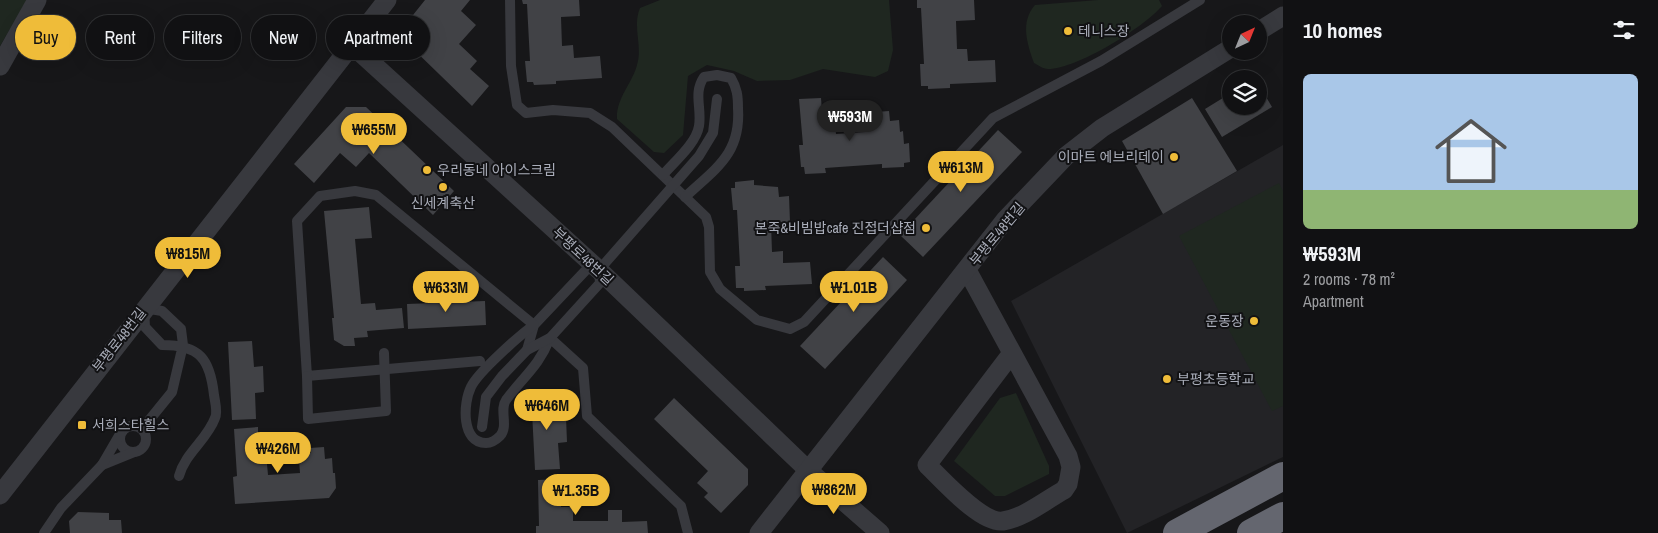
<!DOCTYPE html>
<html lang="en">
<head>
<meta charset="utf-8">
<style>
  :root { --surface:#111113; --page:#1a1a1c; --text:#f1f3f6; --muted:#9c9da0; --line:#303133; --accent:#efbc39 }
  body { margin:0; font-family:"Archivo Narrow","Noto Sans KR",sans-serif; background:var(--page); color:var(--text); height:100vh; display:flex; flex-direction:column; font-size:19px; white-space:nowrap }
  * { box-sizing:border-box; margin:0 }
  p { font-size:16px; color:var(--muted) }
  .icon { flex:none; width:28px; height:28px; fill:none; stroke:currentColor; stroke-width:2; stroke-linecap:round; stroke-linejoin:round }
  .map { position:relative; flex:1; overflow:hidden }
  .details { display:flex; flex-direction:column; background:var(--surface); width:375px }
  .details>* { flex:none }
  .banner { position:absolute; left:15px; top:15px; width:475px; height:45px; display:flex; gap:10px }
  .needle { width:32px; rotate:43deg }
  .buttons { position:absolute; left:1222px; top:15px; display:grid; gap:10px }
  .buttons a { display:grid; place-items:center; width:45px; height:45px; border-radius:50%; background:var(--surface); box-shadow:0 5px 20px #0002,0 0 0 1px var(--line); font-size:25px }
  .price { position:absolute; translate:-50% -42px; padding:0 11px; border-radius:18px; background:var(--accent); color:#111; font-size:16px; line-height:32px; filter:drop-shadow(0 1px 2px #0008) }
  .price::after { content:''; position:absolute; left:50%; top:30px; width:15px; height:11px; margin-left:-8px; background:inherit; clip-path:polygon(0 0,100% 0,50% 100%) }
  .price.active { background:#222; color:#fff }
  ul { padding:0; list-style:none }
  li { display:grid; align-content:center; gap:10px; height:265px; padding:0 20px }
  li span { display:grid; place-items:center; height:155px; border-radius:8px; color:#555 }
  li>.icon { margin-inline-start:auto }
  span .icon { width:90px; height:90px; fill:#fffc; stroke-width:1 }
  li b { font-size:21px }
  h2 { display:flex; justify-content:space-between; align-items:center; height:60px; padding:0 20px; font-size:21px }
  .chip { padding:0 18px; border-radius:22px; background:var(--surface); box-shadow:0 5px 20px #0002,0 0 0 1px var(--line); font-size:18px; line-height:45px }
  .chip.active { background:var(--accent); color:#111 }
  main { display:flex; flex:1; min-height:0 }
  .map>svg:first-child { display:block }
  .built { fill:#232326 }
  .green { fill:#1f2720 }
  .building { fill:#414246 }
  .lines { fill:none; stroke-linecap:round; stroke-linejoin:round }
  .lane { stroke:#38393e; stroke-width:10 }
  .street { stroke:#38393e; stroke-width:19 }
  .highway { stroke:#64666f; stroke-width:28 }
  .poi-dot { fill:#efbc39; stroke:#121214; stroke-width:2 }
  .labels { text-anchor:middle; stroke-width:4; stroke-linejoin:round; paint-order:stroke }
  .poi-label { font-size:14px; fill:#a9adb9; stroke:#121214; text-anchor:start }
  .street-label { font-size:14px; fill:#a9adb9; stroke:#121214 }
</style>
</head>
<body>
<main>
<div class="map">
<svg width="1283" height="533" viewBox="0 0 1283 533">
  <rect width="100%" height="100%" fill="#171719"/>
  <path class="built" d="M1283,145V457L1127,533L1011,301Z"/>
  <g class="green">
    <path d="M0,0H27L0,46Z"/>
    <path d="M660,0H889L893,50L888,71L875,77L823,69L790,80L757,81L734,71L707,65L688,76L683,135L664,153L654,152L617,119C616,98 632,84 637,65C643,46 632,27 640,8Z"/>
    <path d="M1098,0H1159L1162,6C1143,28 1077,69 1048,69C1043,69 1038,65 1034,63C1027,43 1020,22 1035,5Z"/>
    <path d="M1279,183L1283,191V406L1272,411L1179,236Z"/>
    <path d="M1016,393L1049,466V474L1005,496H995L954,461L1000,398Z"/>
  </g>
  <g class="building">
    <path d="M425,0H470L461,11L476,25L459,44L477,61L470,69L489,86L472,106L406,42L405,25Z"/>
    <path d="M522,0H579L580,16L561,17L562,46L573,45L574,58L600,56L602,78L556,81V84L534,85L533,82H527L525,61H530L527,4H523Z"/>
    <path d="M917,0H974L975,20L956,21L957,49H967L968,61L995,60L996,82L950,84V88L928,89V86H921L920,64H924L921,8H917Z"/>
    <path d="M1259,85L1272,107L1222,137L1205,109L1231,93V106H1259Z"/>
    <path d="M821,98L823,125L835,124L836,134L865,132L863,113L889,111L890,121L899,120L900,132L903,131L904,144L909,143L910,162L904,163V167L882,168V164L825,168L826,173L805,174L804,167H801L799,145H803L799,99Z"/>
    <path d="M1192,98L1237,171L1163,214L1122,141Z"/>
    <path d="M346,107H366L454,191L433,215L369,153L356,167L340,153L314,183L294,164Z"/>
    <path d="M998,130L1022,152L923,257L900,235Z"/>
    <path d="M754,180V185L778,187L779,197L789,196L790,222L771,223L772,252L783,251V263L810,262L812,284L765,286L766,290L744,291V288H736L735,266H740L737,210H733L731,188H735V182Z"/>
    <path d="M369,207L372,238L355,239L361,304L375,303L376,310L402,308L404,328L367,331L368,337L354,338L355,346H344L334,340L332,318H334L324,211Z"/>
    <path d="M883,257L907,280L825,369L800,346Z"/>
    <path d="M458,293V302L485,301L486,325L408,329L407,304L433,303L432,294Z"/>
    <path d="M252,341L254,367L263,366L264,392L255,393L256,419L232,420L228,342Z"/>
    <path d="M555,391L557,417H566L567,442L558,443L560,469L535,470L531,392Z"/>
    <path d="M674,398L748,469V485L721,513L704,497L708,493L697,483L708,471L654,419Z"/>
    <path d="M258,427V436H261L262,453H266L268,475L300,473L299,460H306L305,453H311L310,448L324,447L325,459L332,458L333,473H335L336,488L329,498L235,504L233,477L237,476L234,429Z"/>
    <path d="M560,479L561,507H573V521H608V510H622V522L647,521L648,533H536V526H539L538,480Z"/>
    <path d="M78,512L109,513V520H121L122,533H70L69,521Z"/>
  </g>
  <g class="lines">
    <g class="lane">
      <path d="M510,0L511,66L517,105L526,113L553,110L590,113L612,127L706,217L709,227L710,272L720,289L757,320L790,329L804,322L993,118L1101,61L1200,0"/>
      <path d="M663,175C674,162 696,144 699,126C702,108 693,93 704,77L717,75L731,78C737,88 738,96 738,108C741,154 716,168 685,197"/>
      <path d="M527,350L534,325L587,269L598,270"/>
      <path d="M480,361L307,376L297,221L320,196L355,191L376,195L534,325C520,335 478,372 471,387C463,403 461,443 486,443C492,443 496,440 500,436C509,426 499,410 506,400C524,376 539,366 550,338L583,368L587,416L681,506L688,533"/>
      <path d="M307,376L308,419L386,411L384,353"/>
      <circle cx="133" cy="439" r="13"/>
      <path d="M482,427L486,397L502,376L527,350L550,338L600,283L599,270L699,156L713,133L717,99"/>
      <path d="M142,429L172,392L183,345L181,329L162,311L144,308L145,327L162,345C200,345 210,359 214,395C215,402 218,412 215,418C207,440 185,453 179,476"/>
      <path d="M102,465L134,452"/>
      <path d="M44,533L61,508L102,465L120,434"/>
    </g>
    <g class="street">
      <path d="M1259,31L1283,16"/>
      <path d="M352,45L599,270L809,471L880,533"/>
      <path d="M0,66L37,0"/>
      <path d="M967,270L1068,456L1071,467L1068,484L1064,490C1046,500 1024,518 1003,521C981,524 942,479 927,465L1012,353"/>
      <path d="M0,495L387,0"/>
      <path d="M759,533L1005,220L1066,156L1102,128L1231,48"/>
    </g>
    <g class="highway">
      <path d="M1177,533L1283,476"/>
      <path d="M1251,533L1283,516"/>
    </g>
  </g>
  <g class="poi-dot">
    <circle cx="1068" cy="31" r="5"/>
    <circle cx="1174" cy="157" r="5"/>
    <circle cx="427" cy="170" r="5"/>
    <circle cx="443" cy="187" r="5"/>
    <circle cx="926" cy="228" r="5"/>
    <circle cx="1254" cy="321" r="5"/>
    <circle cx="1167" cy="379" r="5"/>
    <rect x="77" y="420" width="10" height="10" rx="2.5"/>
  </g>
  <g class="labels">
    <g class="poi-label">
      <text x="1078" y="36">테니스장</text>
      <text x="1164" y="162" text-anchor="end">이마트 에브리데이</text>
      <text x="437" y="175">우리동네 아이스크림</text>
      <text x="443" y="208" text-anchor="middle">신세계축산</text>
      <text x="916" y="233" text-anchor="end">본죽&amp;비빔밥cafe 진접더샵점</text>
      <text x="1244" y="326" text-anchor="end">운동장</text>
      <text x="1177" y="384">부평초등학교</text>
      <text x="92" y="430">서희스타힐스</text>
    </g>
    <g class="street-label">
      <text transform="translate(997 234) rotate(-50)" y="5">부평로48번길</text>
      <text transform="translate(583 256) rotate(43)" y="5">부평로48번길</text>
      <text transform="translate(119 340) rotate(-52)" y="5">부평로48번길</text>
    </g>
  </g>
</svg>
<div class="buttons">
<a><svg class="needle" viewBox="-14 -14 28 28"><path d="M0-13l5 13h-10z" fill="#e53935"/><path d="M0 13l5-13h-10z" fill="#9c9da0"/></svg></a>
<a><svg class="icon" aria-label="layers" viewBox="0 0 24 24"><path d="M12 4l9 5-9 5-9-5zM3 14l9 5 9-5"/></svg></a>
</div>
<b class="price active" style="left:850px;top:142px">₩593M</b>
<b class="price" style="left:374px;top:155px">₩655M</b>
<b class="price" style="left:961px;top:193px">₩613M</b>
<b class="price" style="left:188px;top:279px">₩815M</b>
<b class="price" style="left:446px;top:313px">₩633M</b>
<b class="price" style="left:854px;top:313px">₩1.01B</b>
<b class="price" style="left:547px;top:431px">₩646M</b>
<b class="price" style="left:278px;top:474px">₩426M</b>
<b class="price" style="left:834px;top:515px">₩862M</b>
<b class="price" style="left:576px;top:516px">₩1.35B</b>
<div class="banner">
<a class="chip active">Buy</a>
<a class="chip">Rent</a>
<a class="chip">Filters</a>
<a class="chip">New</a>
<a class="chip">Apartment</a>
</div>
</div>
<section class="details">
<h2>10 homes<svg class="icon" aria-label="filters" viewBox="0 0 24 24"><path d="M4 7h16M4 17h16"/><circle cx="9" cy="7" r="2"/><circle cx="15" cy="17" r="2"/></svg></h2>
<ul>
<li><span style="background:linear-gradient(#a9c7e8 75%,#8fb573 0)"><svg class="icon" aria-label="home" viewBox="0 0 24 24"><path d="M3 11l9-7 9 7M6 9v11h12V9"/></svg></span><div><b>₩593M</b><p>2 rooms · 78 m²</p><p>Apartment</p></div></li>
</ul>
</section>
</main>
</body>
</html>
